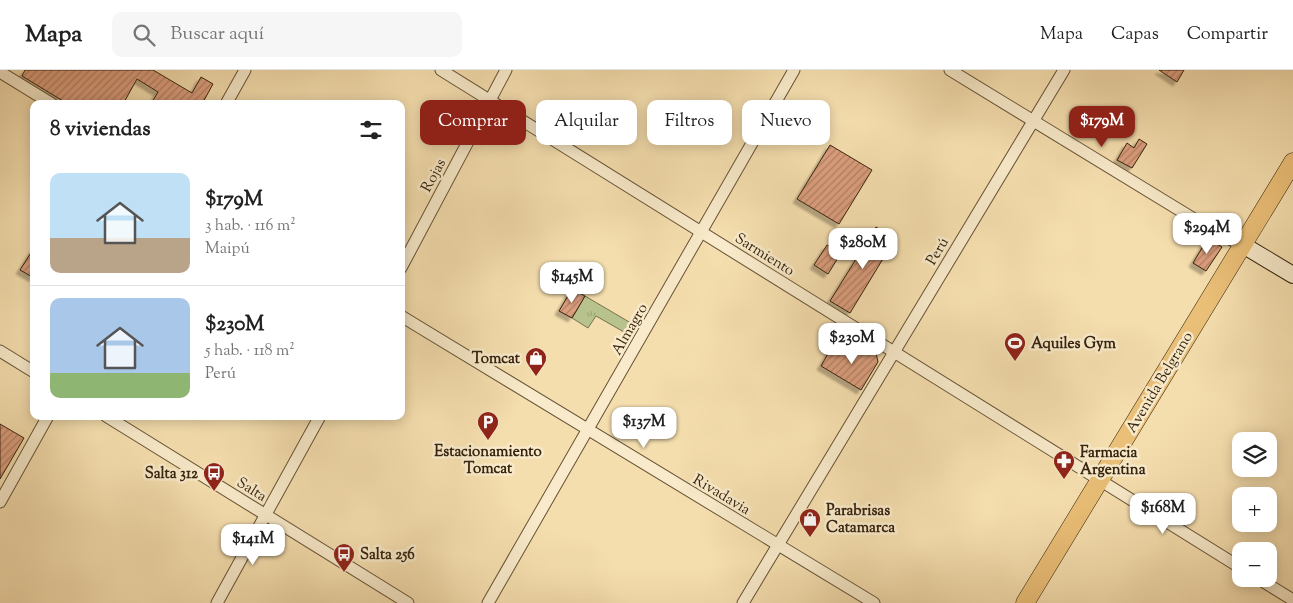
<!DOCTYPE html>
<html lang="es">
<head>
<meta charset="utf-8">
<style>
  :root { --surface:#fff; --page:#f6f6f6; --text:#222; --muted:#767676; --line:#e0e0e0; --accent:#8f2418 }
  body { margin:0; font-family:"Sorts Mill Goudy",serif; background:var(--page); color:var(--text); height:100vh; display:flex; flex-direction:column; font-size:19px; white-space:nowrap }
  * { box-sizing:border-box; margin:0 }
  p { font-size:16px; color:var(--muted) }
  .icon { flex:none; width:28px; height:28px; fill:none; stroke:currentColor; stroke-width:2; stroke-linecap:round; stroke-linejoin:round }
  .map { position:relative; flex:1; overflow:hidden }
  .drawer { position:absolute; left:30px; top:30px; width:375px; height:320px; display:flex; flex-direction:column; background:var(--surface); border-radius:10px; box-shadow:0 2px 12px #0003 }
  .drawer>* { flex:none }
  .guide { position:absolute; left:420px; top:30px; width:475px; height:45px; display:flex; gap:10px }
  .controls { position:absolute; left:1232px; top:362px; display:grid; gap:10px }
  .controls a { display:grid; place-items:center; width:45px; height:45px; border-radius:10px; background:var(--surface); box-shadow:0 2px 12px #0003; font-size:25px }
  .price { position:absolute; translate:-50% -42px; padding:0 11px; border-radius:10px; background:#fff; color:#222; font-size:16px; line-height:32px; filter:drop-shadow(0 1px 2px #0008) }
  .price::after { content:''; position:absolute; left:50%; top:30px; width:15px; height:11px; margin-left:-8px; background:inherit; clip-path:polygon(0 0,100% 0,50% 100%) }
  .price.active { background:var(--accent); color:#fff }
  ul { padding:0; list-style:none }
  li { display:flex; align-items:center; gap:15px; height:125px; padding:0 20px }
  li+li { border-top:1px solid var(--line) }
  li span { display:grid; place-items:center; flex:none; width:140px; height:100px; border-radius:10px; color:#555 }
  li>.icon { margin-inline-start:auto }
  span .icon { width:60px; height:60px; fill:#fffc; stroke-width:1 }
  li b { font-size:21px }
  h2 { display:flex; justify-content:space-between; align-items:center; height:60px; padding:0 20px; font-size:21px }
  .pill { padding:0 18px; border-radius:10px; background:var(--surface); box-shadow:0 2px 12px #0003; font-size:18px; line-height:45px }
  .pill.active { background:var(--accent); color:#fff }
  header { display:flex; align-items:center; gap:30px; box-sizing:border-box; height:70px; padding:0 25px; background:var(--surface); border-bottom:1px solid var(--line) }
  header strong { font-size:24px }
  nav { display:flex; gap:28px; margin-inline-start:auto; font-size:18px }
  .search { width:350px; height:45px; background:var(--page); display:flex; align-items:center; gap:12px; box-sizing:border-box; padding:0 18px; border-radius:10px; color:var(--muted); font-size:19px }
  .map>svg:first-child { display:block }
  .grass { fill:url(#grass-tufts); stroke:#77724d }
  .building { fill:url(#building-hatch); stroke:#36230e; filter:url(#shadow) }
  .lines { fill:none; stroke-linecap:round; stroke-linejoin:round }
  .minor-casing { stroke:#665236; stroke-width:13 }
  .secondary-casing { stroke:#36230e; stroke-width:18 }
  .primary-casing { stroke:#36230e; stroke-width:19 }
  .minor { stroke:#f8eaca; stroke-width:11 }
  .secondary { stroke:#f8eaca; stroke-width:16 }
  .primary { stroke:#eabf77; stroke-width:18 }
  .labels { text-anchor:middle; stroke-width:5; stroke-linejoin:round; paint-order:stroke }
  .street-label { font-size:15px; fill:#36230e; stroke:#f8eaca }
  .poi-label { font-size:15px; font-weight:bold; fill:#36230e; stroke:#f8eaca; text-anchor:start }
</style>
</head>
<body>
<header>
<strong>Mapa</strong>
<div class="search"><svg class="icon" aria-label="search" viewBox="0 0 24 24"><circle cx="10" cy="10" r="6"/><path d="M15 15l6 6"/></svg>Buscar aquí</div>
<nav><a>Mapa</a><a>Capas</a><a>Compartir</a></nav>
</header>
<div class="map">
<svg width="1293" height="533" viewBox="0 0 1293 533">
  <defs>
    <pattern id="grass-tufts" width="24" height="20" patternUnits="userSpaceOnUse" patternTransform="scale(1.25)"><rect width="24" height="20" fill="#b8c28c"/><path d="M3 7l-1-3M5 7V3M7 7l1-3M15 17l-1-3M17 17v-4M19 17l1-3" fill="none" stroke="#9fa678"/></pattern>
    <pattern id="building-hatch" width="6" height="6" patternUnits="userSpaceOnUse" patternTransform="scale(1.25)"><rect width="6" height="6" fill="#db9e7d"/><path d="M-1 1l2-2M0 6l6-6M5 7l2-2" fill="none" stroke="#b28065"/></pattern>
    <filter id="shadow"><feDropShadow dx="-4" dy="4" stdDeviation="1" flood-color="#0004"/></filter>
  </defs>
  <rect width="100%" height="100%" fill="#f5deae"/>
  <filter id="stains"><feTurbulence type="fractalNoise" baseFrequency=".004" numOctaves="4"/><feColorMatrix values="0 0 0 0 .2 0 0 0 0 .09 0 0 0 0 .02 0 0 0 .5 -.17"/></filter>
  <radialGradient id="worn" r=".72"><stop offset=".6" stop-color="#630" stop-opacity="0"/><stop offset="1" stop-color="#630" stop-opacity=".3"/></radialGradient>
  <path class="grass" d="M585,226L636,256L631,266L596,246L588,258L572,248Z"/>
  <g class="building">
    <path d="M25,0H153L192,23L201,7L213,14L202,34H151L158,22L137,9L123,34H68L22,6Z"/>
    <path d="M1159,0H1184L1177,12Z"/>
    <path d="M1139,69L1147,74L1132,98L1117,90L1127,73L1134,78Z"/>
    <path d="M830,75L872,100L839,154L797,129Z"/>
    <path d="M876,157L895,169L850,243L830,231Z"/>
    <path d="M1208,168L1222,177L1206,201L1193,193Z"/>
    <path d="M827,175L841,183L828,204L814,195Z"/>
    <path d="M34,178V208L20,200Z"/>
    <path d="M572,219L585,226L572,248L559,241Z"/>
    <path d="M859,273L876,283L878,292L861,320L821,296L833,275L851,285Z"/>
    <path d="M0,354L24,368L0,409Z"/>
  </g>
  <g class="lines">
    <g class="minor-casing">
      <g id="minor">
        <path d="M441,0L1241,498"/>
        <path d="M950,0L1217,163L1243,175"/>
        <path d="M0,2L52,34"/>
        <path d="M226,34L245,0"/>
        <path d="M401,198L506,0"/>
        <path d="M401,246L874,533"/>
        <path d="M0,281L34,302"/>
        <path d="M106,346L408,533"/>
        <path d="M0,432L48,346"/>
        <path d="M1259,509L1293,530"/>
        <path d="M217,533L320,346"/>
        <path d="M488,533L794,0"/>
        <path d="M743,533L1064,0"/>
      </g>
    </g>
    <g class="secondary-casing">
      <path id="secondary" d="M1243,175L1293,205"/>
    </g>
    <g class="primary-casing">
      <path id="primary" d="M1025,533L1293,92"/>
    </g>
    <use href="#minor" class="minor"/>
    <use href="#secondary" class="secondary"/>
    <use href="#primary" class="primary"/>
  </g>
  <defs>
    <g id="stadium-pin" transform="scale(1.125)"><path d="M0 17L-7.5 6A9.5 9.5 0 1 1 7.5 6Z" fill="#8f2418" stroke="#f8eaca"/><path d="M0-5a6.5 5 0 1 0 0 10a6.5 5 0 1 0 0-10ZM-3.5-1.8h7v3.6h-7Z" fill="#fff"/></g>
    <g id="shop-pin" transform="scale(1.125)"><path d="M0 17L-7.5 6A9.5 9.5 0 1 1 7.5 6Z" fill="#8f2418" stroke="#f8eaca"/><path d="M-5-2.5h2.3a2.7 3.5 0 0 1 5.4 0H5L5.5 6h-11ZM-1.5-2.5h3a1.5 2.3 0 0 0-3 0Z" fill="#fff"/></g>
    <g id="parking-pin" transform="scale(1.125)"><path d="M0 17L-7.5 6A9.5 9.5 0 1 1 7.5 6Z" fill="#8f2418" stroke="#f8eaca"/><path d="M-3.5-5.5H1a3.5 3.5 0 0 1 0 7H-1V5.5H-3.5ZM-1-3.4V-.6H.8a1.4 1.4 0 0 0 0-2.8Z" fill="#fff"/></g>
    <g id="pharmacy-pin" transform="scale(1.125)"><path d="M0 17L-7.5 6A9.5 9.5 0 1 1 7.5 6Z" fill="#8f2418" stroke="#f8eaca"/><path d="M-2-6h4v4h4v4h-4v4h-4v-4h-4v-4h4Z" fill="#fff"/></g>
    <g id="bus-pin" transform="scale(1.125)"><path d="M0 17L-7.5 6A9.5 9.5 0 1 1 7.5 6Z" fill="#8f2418" stroke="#f8eaca"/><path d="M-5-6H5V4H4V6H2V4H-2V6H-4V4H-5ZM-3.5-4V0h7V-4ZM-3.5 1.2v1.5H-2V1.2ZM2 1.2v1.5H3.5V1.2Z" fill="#fff"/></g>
  </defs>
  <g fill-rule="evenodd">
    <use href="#stadium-pin" x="1015" y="273"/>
    <use href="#shop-pin" x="536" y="288"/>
    <use href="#parking-pin" x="488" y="352"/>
    <use href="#pharmacy-pin" x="1064" y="391"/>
    <use href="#bus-pin" x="214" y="403"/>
    <use href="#shop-pin" x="810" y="449"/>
    <use href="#bus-pin" x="344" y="484"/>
  </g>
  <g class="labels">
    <g class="street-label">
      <text transform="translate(433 105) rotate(-62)" y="5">Rojas</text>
      <text transform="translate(937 181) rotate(-59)" y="5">Perú</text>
      <text transform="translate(765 184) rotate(32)" y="5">Sarmiento</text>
      <text transform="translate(629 259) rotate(-60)" y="5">Almagro</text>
      <text transform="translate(1159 312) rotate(-59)" y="5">Avenida Belgrano</text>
      <text transform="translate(252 419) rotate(32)" y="5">Salta</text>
      <text transform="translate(722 424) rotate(31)" y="5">Rivadavia</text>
    </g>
    <g class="poi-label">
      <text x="1031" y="278">Aquiles Gym</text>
      <text x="520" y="293" text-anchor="end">Tomcat</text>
      <text x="488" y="386" text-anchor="middle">Estacionamiento<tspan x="488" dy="17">Tomcat</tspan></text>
      <text x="1080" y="387">Farmacia<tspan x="1080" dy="17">Argentina</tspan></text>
      <text x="198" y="408" text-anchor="end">Salta 312</text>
      <text x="826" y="445">Parabrisas<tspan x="826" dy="17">Catamarca</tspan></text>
      <text x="360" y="489">Salta 256</text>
    </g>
  </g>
  <rect width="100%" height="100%" filter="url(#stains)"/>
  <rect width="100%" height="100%" fill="url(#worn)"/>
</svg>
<div class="controls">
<a><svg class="icon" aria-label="layers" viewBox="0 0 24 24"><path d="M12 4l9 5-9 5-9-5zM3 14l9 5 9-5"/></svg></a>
<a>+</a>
<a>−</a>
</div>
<b class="price active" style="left:1102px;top:78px">$179M</b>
<b class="price" style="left:1207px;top:185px">$294M</b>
<b class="price" style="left:863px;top:200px">$280M</b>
<b class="price" style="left:572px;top:234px">$145M</b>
<b class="price" style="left:852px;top:295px">$230M</b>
<b class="price" style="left:644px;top:379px">$137M</b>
<b class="price" style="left:1163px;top:465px">$168M</b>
<b class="price" style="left:253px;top:496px">$141M</b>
<div class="guide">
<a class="pill active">Comprar</a>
<a class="pill">Alquilar</a>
<a class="pill">Filtros</a>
<a class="pill">Nuevo</a>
</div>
<section class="drawer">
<h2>8 viviendas<svg class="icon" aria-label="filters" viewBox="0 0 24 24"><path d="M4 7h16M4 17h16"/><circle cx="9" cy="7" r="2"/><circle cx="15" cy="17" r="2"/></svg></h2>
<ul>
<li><span style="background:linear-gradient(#bfe0f5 65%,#b9a48a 0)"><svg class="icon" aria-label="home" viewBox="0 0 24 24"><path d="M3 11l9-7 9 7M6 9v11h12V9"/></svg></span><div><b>$179M</b><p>3 hab. · 116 m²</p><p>Maipú</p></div></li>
<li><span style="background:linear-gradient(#a9c7e8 75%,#8fb573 0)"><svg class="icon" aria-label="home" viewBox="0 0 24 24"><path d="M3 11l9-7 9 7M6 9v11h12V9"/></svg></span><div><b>$230M</b><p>5 hab. · 118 m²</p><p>Perú</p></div></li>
</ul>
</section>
</div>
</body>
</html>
